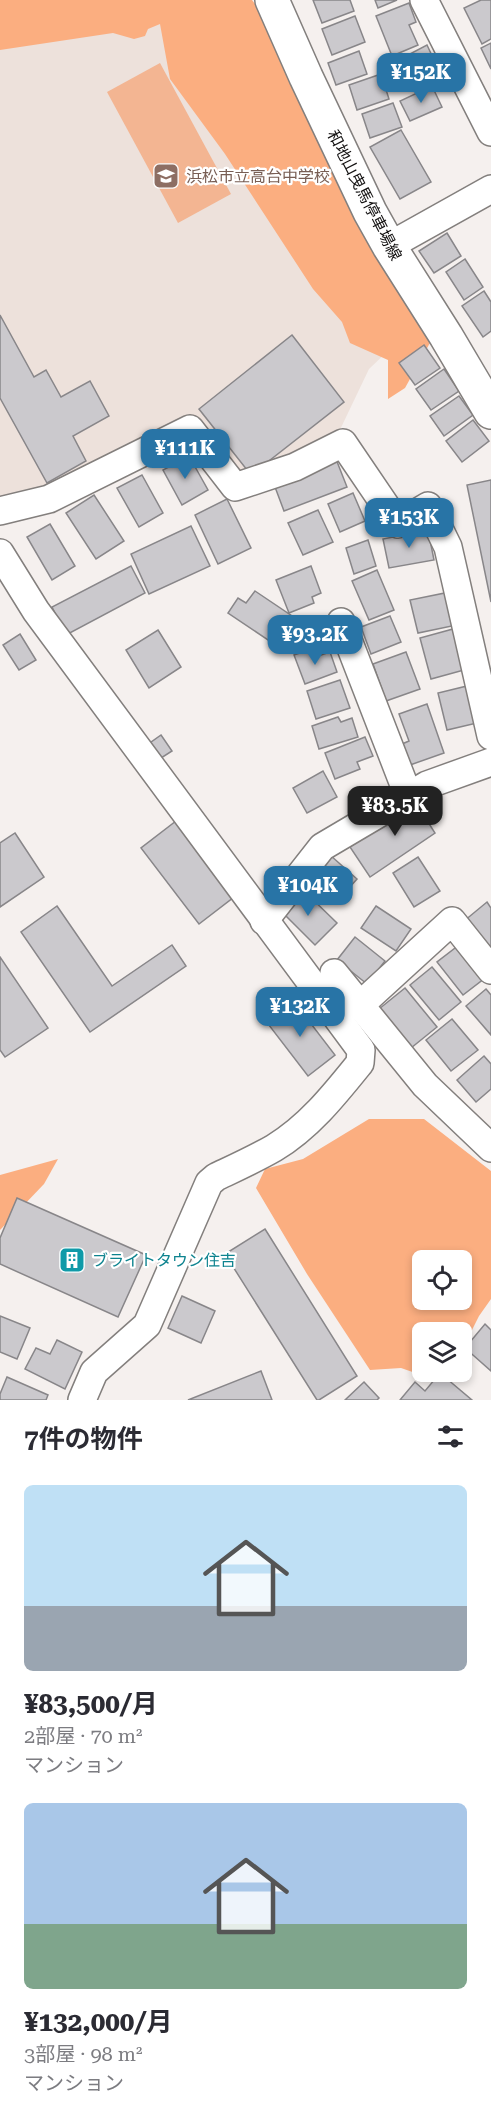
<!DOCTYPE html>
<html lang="ja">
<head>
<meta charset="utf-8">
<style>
  :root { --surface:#fff; --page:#f7f7f7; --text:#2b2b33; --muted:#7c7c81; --accent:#2874a6 }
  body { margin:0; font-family:"Roboto Serif","Noto Sans JP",serif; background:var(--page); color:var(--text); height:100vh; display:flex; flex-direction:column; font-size:22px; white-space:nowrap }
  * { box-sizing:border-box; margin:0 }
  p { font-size:20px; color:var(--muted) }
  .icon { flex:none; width:33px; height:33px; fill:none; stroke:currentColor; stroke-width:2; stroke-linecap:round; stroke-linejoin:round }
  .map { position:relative; height:1400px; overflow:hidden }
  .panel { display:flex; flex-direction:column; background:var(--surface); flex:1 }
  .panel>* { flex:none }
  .buttons { position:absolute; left:412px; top:1250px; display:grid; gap:12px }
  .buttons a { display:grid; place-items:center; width:60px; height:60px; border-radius:9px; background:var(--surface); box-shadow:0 3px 9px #0003; font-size:30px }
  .price { position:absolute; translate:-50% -51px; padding:0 14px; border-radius:12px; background:var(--accent); color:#fff; font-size:20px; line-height:39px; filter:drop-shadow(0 2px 3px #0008) }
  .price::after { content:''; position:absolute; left:50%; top:36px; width:18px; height:14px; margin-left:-9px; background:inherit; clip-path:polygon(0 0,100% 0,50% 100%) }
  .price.current { background:#222; color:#fff }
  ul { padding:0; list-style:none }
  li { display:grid; align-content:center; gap:12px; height:318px; padding:0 24px }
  li span { display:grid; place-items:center; height:186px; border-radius:9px; color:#555 }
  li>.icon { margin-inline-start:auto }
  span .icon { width:108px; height:108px; fill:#fffc; stroke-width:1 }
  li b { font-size:26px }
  h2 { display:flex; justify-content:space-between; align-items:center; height:72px; padding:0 24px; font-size:26px }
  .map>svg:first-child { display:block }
  .built { fill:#ede1db }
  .green { fill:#f3b592 }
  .forest { fill:#fbae80; fill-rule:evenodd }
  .building { fill:#cbc9cd; stroke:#888689; stroke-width:1.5 }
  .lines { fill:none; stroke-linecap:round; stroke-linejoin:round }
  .street-casing { stroke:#837f7d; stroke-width:30 }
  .secondary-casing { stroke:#837f7d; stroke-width:36 }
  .street { stroke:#fff; stroke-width:27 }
  .secondary { stroke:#fff; stroke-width:33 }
  .labels { text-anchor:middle; stroke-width:4.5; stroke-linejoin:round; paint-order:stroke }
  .education-label { font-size:16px; fill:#785e54; stroke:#fff; text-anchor:start }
  .street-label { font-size:16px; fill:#121010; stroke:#fff }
  .culture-label { font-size:16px; fill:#0d838f; stroke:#fff; text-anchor:start }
</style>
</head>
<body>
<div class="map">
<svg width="491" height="1400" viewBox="0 0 491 1400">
  <rect width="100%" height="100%" fill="#f5f0ee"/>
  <path class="built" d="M47,0H217L411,329L369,369L337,436L239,476L194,416L90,469L14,500L0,499V11Z"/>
  <path class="green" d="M160,63L231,194L178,223L107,92Z"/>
  <g class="forest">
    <path d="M0,0H252L274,29L431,341L405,388L388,399V360L350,343L342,322L313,289L225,154L170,79L160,24L148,29L145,36L134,39L113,33L0,50Z"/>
    <path d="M369,1119H424L491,1171V1299L479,1316L462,1350V1332H423V1371H439L424,1376L401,1368L370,1370L307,1274L256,1188L265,1169L303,1159ZM423,1260H462V1299H423Z"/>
    <path d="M58,1159L44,1184L0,1230V1175Z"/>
  </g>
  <g class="building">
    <path d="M313,0H350L354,11L322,23Z"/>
    <path d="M375,0H397L378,8Z"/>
    <path d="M481,0H491V39L482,44L464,8Z"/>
    <path d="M409,3L416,22L409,25L418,45L392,56L376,16Z"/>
    <path d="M355,16L365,42L332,55L322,29Z"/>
    <path d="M491,43V69L481,48Z"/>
    <path d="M427,45L441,75L418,86L404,57Z"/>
    <path d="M359,51L367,74L336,85L328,63Z"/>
    <path d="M381,74L389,99L357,110L349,85Z"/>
    <path d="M432,86L442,107L410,121L400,101Z"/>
    <path d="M393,103L402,127L370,138L362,114Z"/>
    <path d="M401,130L431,182L400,199L370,147Z"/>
    <path d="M447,233L461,256L434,273L419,251Z"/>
    <path d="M465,259L483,287L464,300L446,272Z"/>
    <path d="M484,291L491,302V331L483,337L462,306Z"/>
    <path d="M0,315L34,377L46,370L61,397L90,381L109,416L73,436L86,461L47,483L0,398Z"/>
    <path d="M292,335L344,402L251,475L199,409Z"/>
    <path d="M424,345L440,368L415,385L399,363Z"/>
    <path d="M444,369L459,391L431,410L416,389Z"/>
    <path d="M459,396L473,415L444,436L430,416Z"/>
    <path d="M473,420L489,441L462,462L446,441Z"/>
    <path d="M334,454L347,487L284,511L272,479Z"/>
    <path d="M189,456L208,490L182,505L163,470Z"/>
    <path d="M142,475L163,513L139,527L117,488Z"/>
    <path d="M491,480V602L467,485Z"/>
    <path d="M353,493L365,521L340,532L328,504Z"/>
    <path d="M94,495L124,541L96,559L66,513Z"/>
    <path d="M227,499L251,548L218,564L195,515Z"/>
    <path d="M318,510L333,542L303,555L288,523Z"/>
    <path d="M50,524L75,566L52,580L27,537Z"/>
    <path d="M191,526L210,566L149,594L131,554Z"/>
    <path d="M428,530L434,560L389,568L383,539Z"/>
    <path d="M368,540L376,566L354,574L346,548Z"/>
    <path d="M131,566L145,593L66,635L52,607Z"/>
    <path d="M311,566L321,593L312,597L314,603L289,613L276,580Z"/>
    <path d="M377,570L394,610L369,620L352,581Z"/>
    <path d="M255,591L298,620L280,648L228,613L238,598L246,603Z"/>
    <path d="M445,593L452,626L418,633L410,600Z"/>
    <path d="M390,616L401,642L371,654L361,627Z"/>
    <path d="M453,629L464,670L431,679L420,638Z"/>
    <path d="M158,630L181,667L149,688L126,650Z"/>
    <path d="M20,634L36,660L19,670L3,645Z"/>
    <path d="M311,649L315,657L330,652L337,672L305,684L294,655Z"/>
    <path d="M406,652L420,689L386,701L373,664Z"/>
    <path d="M340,680L350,708L316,719L307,691Z"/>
    <path d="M467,686L477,723L447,730L438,693Z"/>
    <path d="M427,704L444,753L410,765L402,744L409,741L399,714Z"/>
    <path d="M338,717L341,722L352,718L358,737L319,749L312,726Z"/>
    <path d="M161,735L172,751L158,760L147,745Z"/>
    <path d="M365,737L373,756L357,762L360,769L335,779L325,753Z"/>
    <path d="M323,771L337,797L307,813L293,788Z"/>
    <path d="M424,796L435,812L426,819L435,833L370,877L350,847Z"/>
    <path d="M176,821L234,897L199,924L141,848Z"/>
    <path d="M15,833L44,877L0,907V843Z"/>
    <path d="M330,855L357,879L340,898L313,874Z"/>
    <path d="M418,857L440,891L414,907L393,873Z"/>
    <path d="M301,888L337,923L315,945L280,910Z"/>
    <path d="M487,902L491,908V948L487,951L464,921Z"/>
    <path d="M57,906L112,986L172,945L186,966L90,1032L21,932Z"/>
    <path d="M376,906L411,929L396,951L361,928Z"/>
    <path d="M355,937L385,961L367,984L337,960Z"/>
    <path d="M459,945L485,978L463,995L437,962Z"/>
    <path d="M0,957L48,1028L5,1057L0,1050Z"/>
    <path d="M432,967L461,1002L439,1020L410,985Z"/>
    <path d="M405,988L437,1027L411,1048L379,1009Z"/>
    <path d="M486,989L491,995V1035L466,1006Z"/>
    <path d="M292,999L335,1055L308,1076L265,1020Z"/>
    <path d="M452,1019L478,1050L451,1071L426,1040Z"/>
    <path d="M484,1056L491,1064V1089L476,1102L457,1080Z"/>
    <path d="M17,1198L146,1255L118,1317L0,1264V1238Z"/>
    <path d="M265,1229L357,1376L319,1400H317L225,1254Z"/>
    <path d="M182,1296L215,1311L201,1343L168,1328Z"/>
    <path d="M0,1316L30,1328L17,1359L0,1352Z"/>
    <path d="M485,1324L491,1330V1371L465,1348Z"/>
    <path d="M57,1340L82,1352L65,1389L25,1369L36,1348L50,1354Z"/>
    <path d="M261,1371L272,1400H188Z"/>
    <path d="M440,1373L472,1400H400L415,1382L425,1391Z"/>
    <path d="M7,1377L48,1395L46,1400H0V1394Z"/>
    <path d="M364,1382L379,1398L377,1400H345Z"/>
  </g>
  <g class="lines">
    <g class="street-casing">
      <g id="street">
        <path d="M424,0L491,132"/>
        <path d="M389,246L491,189"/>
        <path d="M0,511L49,499L190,429L235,487L295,467L343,443L398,524L428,506L448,547L491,736"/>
        <path d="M0,553L36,611L361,1050L360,1063C335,1094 309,1127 274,1148C255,1159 235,1168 216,1177L209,1183L147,1325L94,1372L82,1400"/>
        <path d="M341,622L408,795"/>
        <path d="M264,921L322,847L427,785L491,762"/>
        <path d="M334,973L425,1085L491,1148"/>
        <path d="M359,1006L452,921L491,970"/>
      </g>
    </g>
    <g class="secondary-casing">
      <path id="secondary" d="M272,0L306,77L370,212L389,246L446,336L491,412"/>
    </g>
    <use href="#street" class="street"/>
    <use href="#secondary" class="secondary"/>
  </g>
  <defs>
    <g id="school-square" transform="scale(1.35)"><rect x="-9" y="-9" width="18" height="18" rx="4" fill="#8d6e63" stroke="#fff"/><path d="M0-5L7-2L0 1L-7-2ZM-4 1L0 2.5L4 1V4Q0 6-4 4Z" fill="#fff"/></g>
    <g id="building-square" transform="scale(1.35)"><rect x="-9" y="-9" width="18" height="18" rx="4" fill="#0f9aa8" stroke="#fff"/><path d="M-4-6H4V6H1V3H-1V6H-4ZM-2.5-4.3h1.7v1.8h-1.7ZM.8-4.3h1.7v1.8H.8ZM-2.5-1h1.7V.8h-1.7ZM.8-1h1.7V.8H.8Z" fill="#fff"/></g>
  </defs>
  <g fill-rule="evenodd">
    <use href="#school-square" x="166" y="176"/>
    <use href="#building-square" x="72" y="1260"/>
  </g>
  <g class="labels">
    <g class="education-label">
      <text x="186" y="182">浜松市立高台中学校</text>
    </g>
    <g class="street-label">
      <text transform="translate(365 195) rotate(63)" y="6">和地山曳馬停車場線</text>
    </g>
    <g class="culture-label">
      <text x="92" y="1266">ブライトタウン住吉</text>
    </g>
  </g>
</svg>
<div class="buttons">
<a><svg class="icon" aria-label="locate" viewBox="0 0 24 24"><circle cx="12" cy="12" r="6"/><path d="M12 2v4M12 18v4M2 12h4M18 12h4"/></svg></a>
<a><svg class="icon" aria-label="layers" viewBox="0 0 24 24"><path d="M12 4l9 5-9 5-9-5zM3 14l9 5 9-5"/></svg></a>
</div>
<b class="price" style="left:421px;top:104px">¥152K</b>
<b class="price" style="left:185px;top:480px">¥111K</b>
<b class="price" style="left:409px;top:549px">¥153K</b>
<b class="price" style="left:315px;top:666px">¥93.2K</b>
<b class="price current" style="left:395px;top:837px">¥83.5K</b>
<b class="price" style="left:308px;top:917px">¥104K</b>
<b class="price" style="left:300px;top:1038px">¥132K</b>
</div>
<section class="panel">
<h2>7件の物件<svg class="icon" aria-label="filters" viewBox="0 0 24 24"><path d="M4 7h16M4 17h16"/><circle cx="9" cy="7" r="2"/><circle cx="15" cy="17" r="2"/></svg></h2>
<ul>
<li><span style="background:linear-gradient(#bfe0f5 65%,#9aa5b1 0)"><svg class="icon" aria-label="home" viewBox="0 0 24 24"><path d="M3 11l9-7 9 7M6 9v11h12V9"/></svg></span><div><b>¥83,500/月</b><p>2部屋 · 70 m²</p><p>マンション</p></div></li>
<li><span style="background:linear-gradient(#a9c7e8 65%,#7fa58c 0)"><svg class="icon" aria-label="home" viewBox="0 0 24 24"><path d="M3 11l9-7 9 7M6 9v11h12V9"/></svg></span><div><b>¥132,000/月</b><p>3部屋 · 98 m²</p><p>マンション</p></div></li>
</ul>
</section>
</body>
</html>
